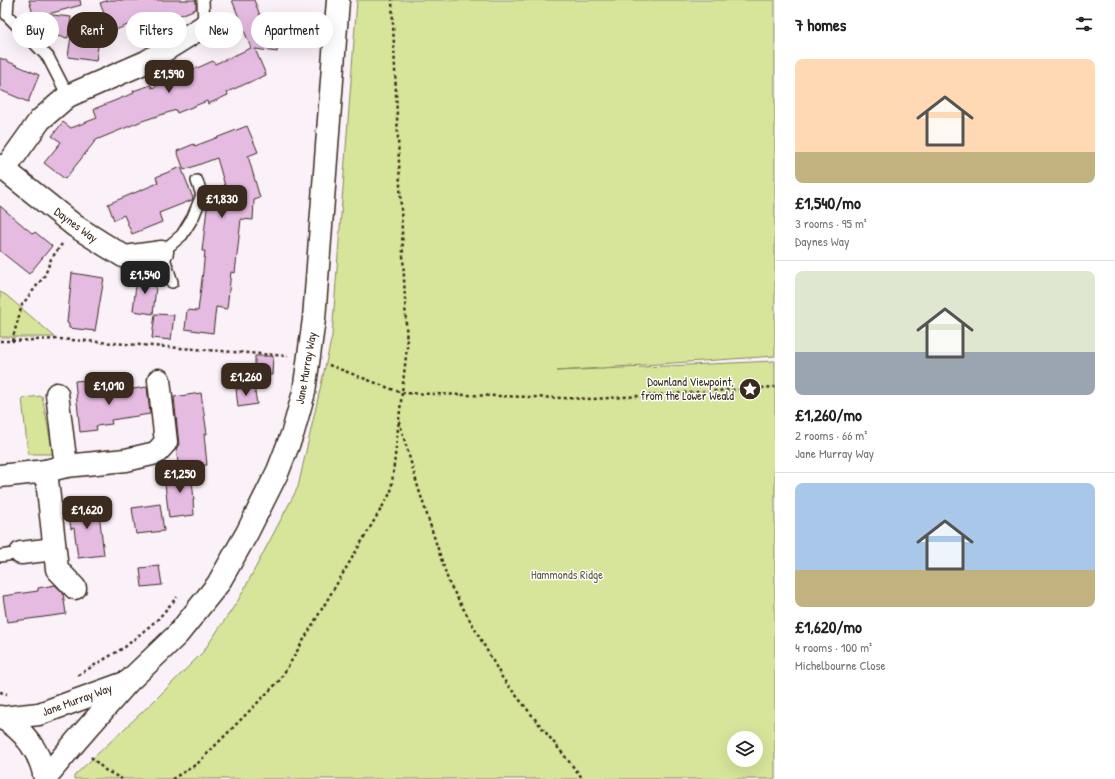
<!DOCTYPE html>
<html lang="en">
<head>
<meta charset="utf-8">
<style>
  :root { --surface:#fff; --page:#f2f2f2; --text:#222; --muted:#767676; --line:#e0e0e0; --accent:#3b2a1e }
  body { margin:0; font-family:"Patrick Hand",sans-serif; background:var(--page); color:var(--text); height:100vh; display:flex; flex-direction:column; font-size:15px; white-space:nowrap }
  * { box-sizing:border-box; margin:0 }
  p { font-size:13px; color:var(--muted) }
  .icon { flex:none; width:22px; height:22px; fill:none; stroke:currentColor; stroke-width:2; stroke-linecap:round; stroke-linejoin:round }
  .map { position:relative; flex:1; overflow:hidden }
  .details { display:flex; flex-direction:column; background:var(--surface); width:340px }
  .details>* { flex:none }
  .hud { position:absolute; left:12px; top:12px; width:380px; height:36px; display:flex; gap:8px }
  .fabs { position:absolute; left:727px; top:731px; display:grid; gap:8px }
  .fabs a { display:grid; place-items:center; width:36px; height:36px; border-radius:50%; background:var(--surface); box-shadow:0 4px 16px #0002; font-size:20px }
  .price { position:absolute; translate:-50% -34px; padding:0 9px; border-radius:8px; background:var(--accent); color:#fff; font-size:13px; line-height:26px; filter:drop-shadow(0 1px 2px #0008) }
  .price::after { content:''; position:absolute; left:50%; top:24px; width:12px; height:9px; margin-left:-6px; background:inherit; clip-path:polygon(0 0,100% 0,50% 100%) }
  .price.on { background:#222; color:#fff }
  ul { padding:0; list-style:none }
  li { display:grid; align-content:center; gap:8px; height:212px; padding:0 20px }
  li+li { border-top:1px solid var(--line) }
  li span { display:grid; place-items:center; height:124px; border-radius:8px; color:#555 }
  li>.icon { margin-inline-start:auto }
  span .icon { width:72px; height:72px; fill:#fffc; stroke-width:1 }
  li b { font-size:17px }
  h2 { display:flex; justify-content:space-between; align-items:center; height:48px; padding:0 20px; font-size:17px }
  .tag { padding:0 14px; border-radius:18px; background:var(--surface); box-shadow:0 4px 16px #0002; font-size:14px; line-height:36px }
  .tag.on { background:var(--accent); color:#fff }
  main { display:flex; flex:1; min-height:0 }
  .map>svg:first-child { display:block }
  .green { fill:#d6e599; stroke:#88885c; fill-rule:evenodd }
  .building { fill:#e5bbe2; stroke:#3b2a1e }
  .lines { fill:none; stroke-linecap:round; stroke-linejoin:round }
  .service-casing { stroke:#3b2a1e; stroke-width:14 }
  .minor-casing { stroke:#3b2a1e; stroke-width:25 }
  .primary-casing { stroke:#3b2a1e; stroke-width:25 }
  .path { stroke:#3b2a1e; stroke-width:2.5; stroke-dasharray:3 3; stroke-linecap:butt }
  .service { stroke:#fff; stroke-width:11 }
  .minor { stroke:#fff; stroke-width:22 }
  .primary { stroke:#fff; stroke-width:22 }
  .labels { text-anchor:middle; stroke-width:3; stroke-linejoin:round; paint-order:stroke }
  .street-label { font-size:12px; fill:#3b2a1e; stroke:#fff }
  .poi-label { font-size:12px; fill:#3b2a1e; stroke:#fff; text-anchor:end }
  .park-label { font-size:12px; fill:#62593d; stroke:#fff }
</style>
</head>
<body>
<main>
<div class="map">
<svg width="775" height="779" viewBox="0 0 775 779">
  <rect width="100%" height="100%" fill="#faf1f9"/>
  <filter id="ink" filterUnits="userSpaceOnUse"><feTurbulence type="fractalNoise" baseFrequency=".025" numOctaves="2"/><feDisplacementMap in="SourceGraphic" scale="8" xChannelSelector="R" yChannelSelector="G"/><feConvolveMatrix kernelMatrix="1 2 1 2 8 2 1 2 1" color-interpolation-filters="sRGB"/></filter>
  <g filter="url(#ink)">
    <g class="green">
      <path d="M357,0H775V356L557,371L775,361V779H74V776L156,699L203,652L239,599L298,487L332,336ZM734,738H756V760H734Z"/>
      <path d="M0,292L6,295L55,337H0Z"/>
      <path d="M42,396L53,454H28L22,398Z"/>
    </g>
    <g class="building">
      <path d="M29,0H80L81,5L34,18Z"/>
      <path d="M109,0H196V9L158,24L154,14L111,32L100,3Z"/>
      <path d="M232,0H254L267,33L280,35L277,52L255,49L266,75L227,92L228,95L208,104L207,101L177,113L176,110L142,121L96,140L65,179L44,163L61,142L52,136L63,122L71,128L97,118L94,109L134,93L133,91L151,85L152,88L213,61L215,64L251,48Z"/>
      <path d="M52,15L71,17L68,38L49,35Z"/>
      <path d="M71,36L99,40L96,61L68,57Z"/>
      <path d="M0,58L39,75L28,102L0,90Z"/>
      <path d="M247,126L258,152L248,156L260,198L254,200L253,220L241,219L235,273L231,272L227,309L216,307L213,333L185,329L187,310L198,311L203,271L205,251H202L208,200L227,193L217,158L184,170L177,151L194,144L195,146Z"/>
      <path d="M181,167L193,198L192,200L159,213L162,222L132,234L124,215L114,220L108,204L158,183L156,177Z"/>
      <path d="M0,206L33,234L35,232L52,246L29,274L0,251Z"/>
      <path d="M72,273L104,278L95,331L69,328V324L67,323Z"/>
      <path d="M137,276L157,278L153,314L133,311Z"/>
      <path d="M155,314L174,315L171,340L152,338Z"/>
      <path d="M255,356H273L272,375H255Z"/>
      <path d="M89,380L91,395L147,387L150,414L111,420L112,424L96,426L97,430L80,432L75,381Z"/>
      <path d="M254,386L257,404L238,407L236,389Z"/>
      <path d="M201,393L207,434H204L207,465L179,469L176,449L178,445H179L174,397Z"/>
      <path d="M191,471L194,500H193L194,515L169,518L164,475Z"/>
      <path d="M98,504L104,555L78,558L74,528L71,529L68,508Z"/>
      <path d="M160,504L164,531L136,534L132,508Z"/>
      <path d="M159,566L162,585L142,587L140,568Z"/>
      <path d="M55,585L63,593L66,614L7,622L3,596L38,591V588Z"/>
    </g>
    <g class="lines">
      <g class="service-casing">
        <g id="service">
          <path d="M8,0L7,15L48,57L68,96"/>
          <path d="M203,0L204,26L232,36"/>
          <path d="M172,282L162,252L182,235L193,217L202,195L197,181"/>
          <path d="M0,556L21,553"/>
        </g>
      </g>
      <g class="minor-casing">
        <g id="minor">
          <path d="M0,166L75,226L105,245L125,257L162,252"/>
          <path d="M5,169L40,120L68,96L146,62L204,26"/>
          <path d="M57,394L66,466"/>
          <path d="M46,471L57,569L75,588"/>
          <path d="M0,476L46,471L66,466L126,460L156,453L166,442L159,380"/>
          <path d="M21,553L54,549"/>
        </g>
      </g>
      <g class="primary-casing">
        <g id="primary">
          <path d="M0,717C24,729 41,753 45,779"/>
          <path d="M2,718L39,714L125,683"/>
          <path d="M45,778L77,740L128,682L178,634L218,584L247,533L278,471L293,432L304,392L314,319L338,0"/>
        </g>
      </g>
      <g class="path">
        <path d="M0,341H12L59,339L288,356"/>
        <path d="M12,341L22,305L45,275L51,259L62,244"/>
        <path d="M329,365L402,393L594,399L775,387"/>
        <path d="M399,421L418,487L449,583L503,679L583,779"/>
        <path d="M78,675L125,647L158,619L177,597"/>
        <path d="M0,692L7,694"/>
        <path d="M91,757L105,770L122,779"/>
        <path d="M172,779L197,764L280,680L391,492L407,347L392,0"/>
      </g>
      <use href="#service" class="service"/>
      <use href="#minor" class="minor"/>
      <use href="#primary" class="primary"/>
    </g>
  </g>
  <defs>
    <g id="sight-disc" transform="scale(1.15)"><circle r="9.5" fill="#3b2a1e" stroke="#fff"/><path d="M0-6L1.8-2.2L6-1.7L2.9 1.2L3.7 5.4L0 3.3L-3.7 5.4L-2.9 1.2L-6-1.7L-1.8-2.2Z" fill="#fff"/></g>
  </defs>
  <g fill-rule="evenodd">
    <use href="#sight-disc" x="750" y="389"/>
  </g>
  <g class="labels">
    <g class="street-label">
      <text transform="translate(76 225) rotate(36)" y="4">Daynes Way</text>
      <text transform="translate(306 368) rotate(-80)" y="4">Jane Murray Way</text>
      <text transform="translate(77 700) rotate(-20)" y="4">Jane Murray Way</text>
    </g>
    <g class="poi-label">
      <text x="734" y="386">Downland Viewpoint,<tspan x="734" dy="14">from the Lower Weald</tspan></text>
    </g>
    <g class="park-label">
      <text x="567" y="579">Hammonds Ridge</text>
    </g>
  </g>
</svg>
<div class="fabs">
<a><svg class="icon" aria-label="layers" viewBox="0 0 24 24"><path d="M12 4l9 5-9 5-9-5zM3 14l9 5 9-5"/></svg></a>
</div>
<b class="price" style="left:169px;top:94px">£1,590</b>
<b class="price" style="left:222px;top:219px">£1,830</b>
<b class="price on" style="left:145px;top:295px">£1,540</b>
<b class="price" style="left:246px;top:397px">£1,260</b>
<b class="price" style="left:109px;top:406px">£1,010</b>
<b class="price" style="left:180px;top:494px">£1,250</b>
<b class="price" style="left:87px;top:530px">£1,620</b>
<div class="hud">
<a class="tag">Buy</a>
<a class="tag on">Rent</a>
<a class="tag">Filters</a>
<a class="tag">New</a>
<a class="tag">Apartment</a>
</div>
</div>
<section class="details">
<h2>7 homes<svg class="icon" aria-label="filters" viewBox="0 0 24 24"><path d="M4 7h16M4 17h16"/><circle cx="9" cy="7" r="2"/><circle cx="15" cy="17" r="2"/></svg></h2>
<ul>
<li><span style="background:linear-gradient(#ffd9b3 75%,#c2b280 0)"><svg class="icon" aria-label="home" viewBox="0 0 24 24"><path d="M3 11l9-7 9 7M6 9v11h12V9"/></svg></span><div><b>£1,540/mo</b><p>3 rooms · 95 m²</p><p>Daynes Way</p></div></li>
<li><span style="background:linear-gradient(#dfe7d0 65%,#9aa5b1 0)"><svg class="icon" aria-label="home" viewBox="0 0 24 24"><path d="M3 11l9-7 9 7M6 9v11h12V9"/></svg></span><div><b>£1,260/mo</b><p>2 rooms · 66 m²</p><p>Jane Murray Way</p></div></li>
<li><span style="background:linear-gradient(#a9c7e8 70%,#c2b280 0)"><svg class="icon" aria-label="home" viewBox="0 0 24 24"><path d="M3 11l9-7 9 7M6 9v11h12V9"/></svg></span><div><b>£1,620/mo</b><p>4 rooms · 100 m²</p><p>Michelbourne Close</p></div></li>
</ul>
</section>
</main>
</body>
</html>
